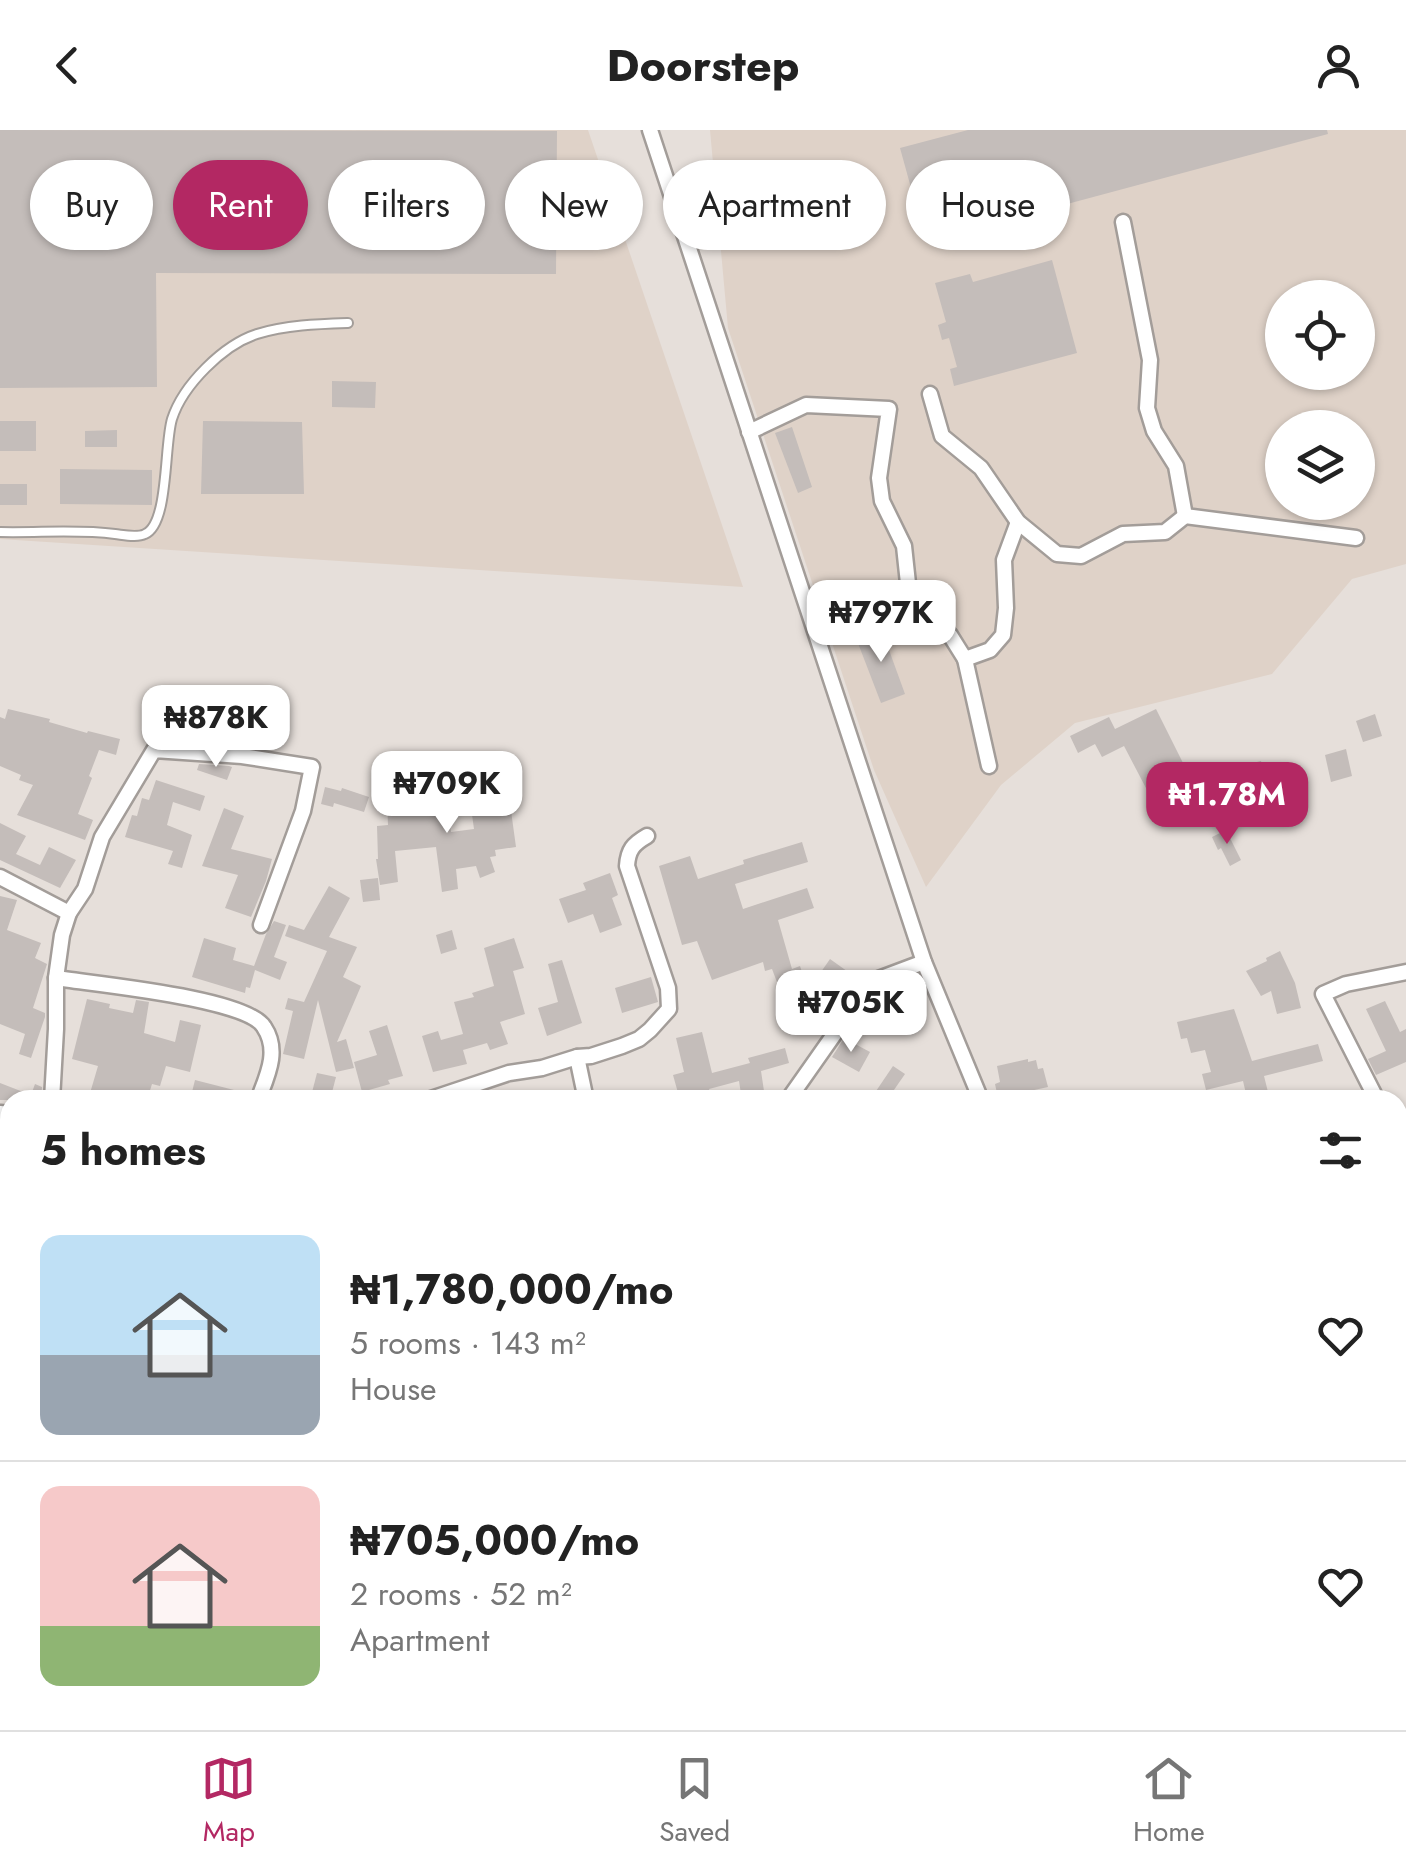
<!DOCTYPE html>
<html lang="en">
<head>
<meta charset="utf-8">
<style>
  :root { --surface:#fff; --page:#f6f6f6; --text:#222; --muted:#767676; --line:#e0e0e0; --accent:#b32863 }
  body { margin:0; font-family:Jost,sans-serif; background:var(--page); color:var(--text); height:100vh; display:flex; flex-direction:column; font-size:38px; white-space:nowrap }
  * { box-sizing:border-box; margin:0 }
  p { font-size:32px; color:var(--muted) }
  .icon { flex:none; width:55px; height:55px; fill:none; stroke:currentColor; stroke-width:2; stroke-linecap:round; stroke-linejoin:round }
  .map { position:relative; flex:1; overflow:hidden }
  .details { position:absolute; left:0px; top:960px; width:1408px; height:640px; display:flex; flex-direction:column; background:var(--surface); border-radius:30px 30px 0 0; box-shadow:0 2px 8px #0004 }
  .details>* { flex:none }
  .guide { position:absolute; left:30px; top:30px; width:1348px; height:90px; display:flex; gap:20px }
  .tools { position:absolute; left:1265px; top:150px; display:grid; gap:20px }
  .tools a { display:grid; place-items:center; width:110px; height:110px; border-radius:50%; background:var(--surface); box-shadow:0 2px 8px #0004; font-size:50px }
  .price { position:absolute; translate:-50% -85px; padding:0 22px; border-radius:20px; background:#fff; color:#222; font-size:32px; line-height:65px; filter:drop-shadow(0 2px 5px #0008) }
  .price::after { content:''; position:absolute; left:50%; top:60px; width:30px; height:22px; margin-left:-15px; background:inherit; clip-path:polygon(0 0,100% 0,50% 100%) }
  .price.active { background:var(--accent); color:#fff }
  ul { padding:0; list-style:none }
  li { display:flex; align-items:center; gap:30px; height:250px; padding:0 40px }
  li+li { border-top:2px solid var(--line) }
  li span { display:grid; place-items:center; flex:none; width:280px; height:200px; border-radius:20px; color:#555 }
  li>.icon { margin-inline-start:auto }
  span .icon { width:120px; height:120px; fill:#fffc; stroke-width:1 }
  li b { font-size:42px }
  h2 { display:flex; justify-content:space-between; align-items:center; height:120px; padding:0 40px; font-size:42px }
  .tag { padding:0 35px; border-radius:45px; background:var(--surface); box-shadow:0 2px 8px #0004; font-size:35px; line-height:90px }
  .tag.active { background:var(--accent); color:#fff }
  header { display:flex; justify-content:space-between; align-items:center; height:130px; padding:0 40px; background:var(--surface); font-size:45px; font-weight:700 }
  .tab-bar { display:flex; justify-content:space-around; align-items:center; height:140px; border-top:2px solid var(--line); background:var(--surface); font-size:28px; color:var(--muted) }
  .tab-bar a { display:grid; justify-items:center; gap:5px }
  .tab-bar .active { color:var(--accent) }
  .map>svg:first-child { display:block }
  .built { fill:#dfd2c8; fill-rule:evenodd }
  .building { fill:#c4bdba }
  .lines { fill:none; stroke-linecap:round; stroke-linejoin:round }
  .lane-casing { stroke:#a39d99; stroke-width:12 }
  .street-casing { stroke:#a39d99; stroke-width:19 }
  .path { stroke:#aaa5a1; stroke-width:2.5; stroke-dasharray:10 5; stroke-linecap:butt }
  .lane { stroke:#fff; stroke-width:8 }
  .street { stroke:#fff; stroke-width:14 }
</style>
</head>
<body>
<header><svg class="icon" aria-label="back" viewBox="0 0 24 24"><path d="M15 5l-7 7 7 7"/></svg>Doorstep<svg class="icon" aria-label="person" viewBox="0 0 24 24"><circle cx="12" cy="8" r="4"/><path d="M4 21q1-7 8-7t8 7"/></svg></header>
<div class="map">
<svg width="1406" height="1600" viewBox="0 0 1406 1600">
  <rect width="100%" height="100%" fill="#e6dfda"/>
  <g class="built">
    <path d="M0,0H588L743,457L0,409Z"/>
    <path d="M710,0H1406V434L1352,449L1272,544L1075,593L1001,655L926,757L874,640L728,198ZM1282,168H1358V242H1282ZM1282,298H1358V372H1282Z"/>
  </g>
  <g class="building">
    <path d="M0,0L557,1L556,144L156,143L157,257L0,258Z"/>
    <path d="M968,0H1327L1328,4L926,112L900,18Z"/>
    <path d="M1052,130L1077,223L954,256L950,239L957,237L949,208L942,210L938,195L946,192L935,153L970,144L973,152Z"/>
    <path d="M332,251L376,252L375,278L332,277Z"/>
    <rect x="0" y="291" width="36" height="30"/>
    <path d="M203,291L302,292L304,364H201Z"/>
    <path d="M792,297L812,357L798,363L775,303Z"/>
    <path d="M117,300V317H85V301Z"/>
    <path d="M60,339L152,340V375L60,374Z"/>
    <rect x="0" y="354" width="27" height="21"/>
    <path d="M881,498L905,564L881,573L856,508Z"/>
    <path d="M8,579L50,589L49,592L87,603L88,601L120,609L116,625L99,620L89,646L92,648L78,684L93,690L85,710L17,685L33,655L19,650L21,645L0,636V587L5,589Z"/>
    <path d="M1156,579L1198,663L1159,683L1124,616L1102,627L1095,614L1078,623L1070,606L1109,587L1115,599Z"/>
    <path d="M1375,584L1382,606L1363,612L1356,591Z"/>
    <path d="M1346,619L1352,646L1331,652L1325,625Z"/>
    <path d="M1261,631L1273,680L1244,687L1232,638Z"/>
    <path d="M199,634L229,636L232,637L227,650L197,640Z"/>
    <path d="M156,650L205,666L200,681L173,672L167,695L192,705L182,738L168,734L173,721L125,707L132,685L137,686L142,668L149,670Z"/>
    <path d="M325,657L341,661L342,658L369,667L364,682L334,673L333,677L321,674Z"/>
    <path d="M508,659L516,717L495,720L496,726L490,727L495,742L480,748L476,736L456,739L458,759L442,762L436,717L395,721L398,752L380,755L376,729H378L377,696L388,695L387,672L427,670L428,674L447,672L451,702L474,699L469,663Z"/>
    <path d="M224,678L244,686L231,719L272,729L266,751L251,787L225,778L238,745L202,736Z"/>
    <path d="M0,693L26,706L16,724L40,735L49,717L76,730L60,758L0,730Z"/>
    <path d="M1226,700L1241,730L1230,736L1221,718L1218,720L1212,707Z"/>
    <path d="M802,712L808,732L735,754L743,779L807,758L814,778L778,790L792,839L800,836L805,851L780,860L772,839L765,841L763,832L712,850L697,811L682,815L659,736L690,726L698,749L744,734L743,730Z"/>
    <path d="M610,743L618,765L612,768L622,795L600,803L593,784L568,793L559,769L586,760L583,753Z"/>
    <path d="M378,748L380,770L363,772L360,750Z"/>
    <path d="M329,756L350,768L329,807L357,817L343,847L361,856L337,912L346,909L354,938L336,942L318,870L304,929L283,924L293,881L285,879L288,868L304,872L327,821L285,806L289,795L304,800Z"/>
    <path d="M0,766L17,770L7,800L41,813L35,828L47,834L33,878L45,883V887L31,928L19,924L25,904L0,894Z"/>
    <path d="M274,791L286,795L274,827L287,832L280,850L255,840L250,858L246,857L245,863L192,847L204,808L236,818L233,830L254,836L266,804Z"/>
    <path d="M452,800L457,819L441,824L436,805Z"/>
    <path d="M514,808L524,838L513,841L525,884L500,892L508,914L490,920L487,913L463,920L467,934L433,942L422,906L438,901L441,910L463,904L454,872L474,867L472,863L494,856L484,818Z"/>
    <path d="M1280,821L1295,853L1301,878L1277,884L1271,861L1261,866L1246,841L1267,831L1266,828Z"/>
    <path d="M830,829L851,844L833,869L812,855Z"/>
    <path d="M562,830L582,893L547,906L538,878L558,872L548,834Z"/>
    <path d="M651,847L658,872L622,883L615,858Z"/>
    <path d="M87,869L110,874L109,878L133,883L136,870L149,872L144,903L175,912L180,890L201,895L190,942L166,936L160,956L152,954L147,970H88L98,936L72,929Z"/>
    <path d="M1385,871L1400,902L1406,899V932L1376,945L1368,929L1386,921L1366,879Z"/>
    <path d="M1234,879L1252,931L1318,914L1323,931L1264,946L1268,962L1247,968L1243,951L1206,960L1202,944L1211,942L1205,920L1191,923L1187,908L1181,909L1177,892Z"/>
    <path d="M387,895L403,946L388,950L390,954L362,962L354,932L377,925L369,901Z"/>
    <path d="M702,902L712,943L750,933L748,928L785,918L789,933L761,941L764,961L741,964L739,951L709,959L713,970H680L673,945L684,942L676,908Z"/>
    <path d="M844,908L870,922L859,942L832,927Z"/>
    <path d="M1028,929V932L1036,930L1038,939L1043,938L1048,957L998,968L995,954L1000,952L997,936Z"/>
    <path d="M893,936L905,944L887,970H870Z"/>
    <path d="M317,943L336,947L330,970H310Z"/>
    <path d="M195,950L234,960L231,970H190Z"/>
    <path d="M0,953L31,965L35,954L42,957L41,970H0Z"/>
  </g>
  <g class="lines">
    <g class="lane-casing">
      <path id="lane" d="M0,402C39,403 77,399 115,404C124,405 137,408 145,404C169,394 164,315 172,289C183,255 223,215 257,204C286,195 318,194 348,193"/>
    </g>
    <g class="street-casing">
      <g id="street">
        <path d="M650,0L924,832L981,970"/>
        <path d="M1123,92L1150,230L1147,278L1154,301L1176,336L1185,386L1356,408"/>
        <path d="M930,264L942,306L981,338L1018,392L1057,424L1081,426L1123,404L1165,402L1185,386"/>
        <path d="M749,302L806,275L889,279L879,348L882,371L904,416L910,472L924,488L950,505L965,529L990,520L1003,505L1006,478L1004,430L1018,392"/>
        <path d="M965,529L989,636"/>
        <path d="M0,747L69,783"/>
        <path d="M56,848C93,854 247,868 264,897C280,921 267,946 258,970"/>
        <path d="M577,927L586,970"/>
        <path d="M52,970L56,899V848L62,805L69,783L85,759L102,707L154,620L242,626L312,637L303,681L261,795"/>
        <path d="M428,970L509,943L542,938L577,927L591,926L622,916L639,909L650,900L669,879L668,858L627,736C628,720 633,714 647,706"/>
        <path d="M788,970L859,869L876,850L924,832"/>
        <path d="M1377,970L1323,864L1346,854L1406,842"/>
        <path d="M0,983L10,984"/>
        <path d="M1398,1023L1406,1022"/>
        <path d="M1398,1248L1406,1245"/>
        <path d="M0,1277L3,1220L10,1188"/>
        <path d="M1398,1441L1406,1439"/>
        <path d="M0,1505L10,1503"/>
        <path d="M418,1590V1600"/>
        <path d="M1173,1590L1176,1600"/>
        <path d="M598,1600L599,1590"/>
        <path d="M753,1600L754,1590"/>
        <path d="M1005,1600L1008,1590"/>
      </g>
    </g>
    <path class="path" d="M1398,1202L1406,1211"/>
    <use href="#lane" class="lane"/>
    <use href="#street" class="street"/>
  </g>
</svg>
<div class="tools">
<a><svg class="icon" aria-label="locate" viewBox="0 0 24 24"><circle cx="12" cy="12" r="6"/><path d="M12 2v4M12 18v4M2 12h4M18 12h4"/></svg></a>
<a><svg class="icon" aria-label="layers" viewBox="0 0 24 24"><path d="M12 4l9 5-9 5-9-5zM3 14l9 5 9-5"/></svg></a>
</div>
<b class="price" style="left:881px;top:535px">₦797K</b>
<b class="price" style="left:216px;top:640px">₦878K</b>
<b class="price" style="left:447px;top:706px">₦709K</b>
<b class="price active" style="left:1227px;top:717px">₦1.78M</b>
<b class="price" style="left:851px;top:925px">₦705K</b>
<div class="guide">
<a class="tag">Buy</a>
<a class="tag active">Rent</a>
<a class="tag">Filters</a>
<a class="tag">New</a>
<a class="tag">Apartment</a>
<a class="tag">House</a>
</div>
<section class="details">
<h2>5 homes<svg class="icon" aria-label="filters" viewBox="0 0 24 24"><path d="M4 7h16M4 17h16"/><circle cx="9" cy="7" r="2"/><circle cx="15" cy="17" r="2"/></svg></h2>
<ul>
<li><span style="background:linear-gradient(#bfe0f5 60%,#9aa5b1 0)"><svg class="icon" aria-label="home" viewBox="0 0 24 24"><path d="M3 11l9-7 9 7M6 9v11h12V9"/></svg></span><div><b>₦1,780,000/mo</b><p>5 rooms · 143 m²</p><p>House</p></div><svg class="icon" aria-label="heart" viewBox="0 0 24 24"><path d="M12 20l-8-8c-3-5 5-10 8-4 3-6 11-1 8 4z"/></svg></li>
<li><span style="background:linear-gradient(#f6c9c9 70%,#8fb573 0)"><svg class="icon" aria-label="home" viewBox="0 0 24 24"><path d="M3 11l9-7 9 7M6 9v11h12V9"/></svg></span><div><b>₦705,000/mo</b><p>2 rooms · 52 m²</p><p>Apartment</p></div><svg class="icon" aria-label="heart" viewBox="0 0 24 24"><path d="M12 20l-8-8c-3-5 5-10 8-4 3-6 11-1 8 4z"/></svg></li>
</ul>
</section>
</div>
<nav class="tab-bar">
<a class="active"><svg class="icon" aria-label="map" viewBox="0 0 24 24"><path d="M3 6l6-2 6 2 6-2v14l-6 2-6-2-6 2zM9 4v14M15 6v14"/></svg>Map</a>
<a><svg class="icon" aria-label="saved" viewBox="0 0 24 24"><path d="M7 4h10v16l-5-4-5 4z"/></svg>Saved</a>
<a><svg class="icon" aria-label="home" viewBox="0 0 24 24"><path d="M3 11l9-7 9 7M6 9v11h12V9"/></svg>Home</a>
</nav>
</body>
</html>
